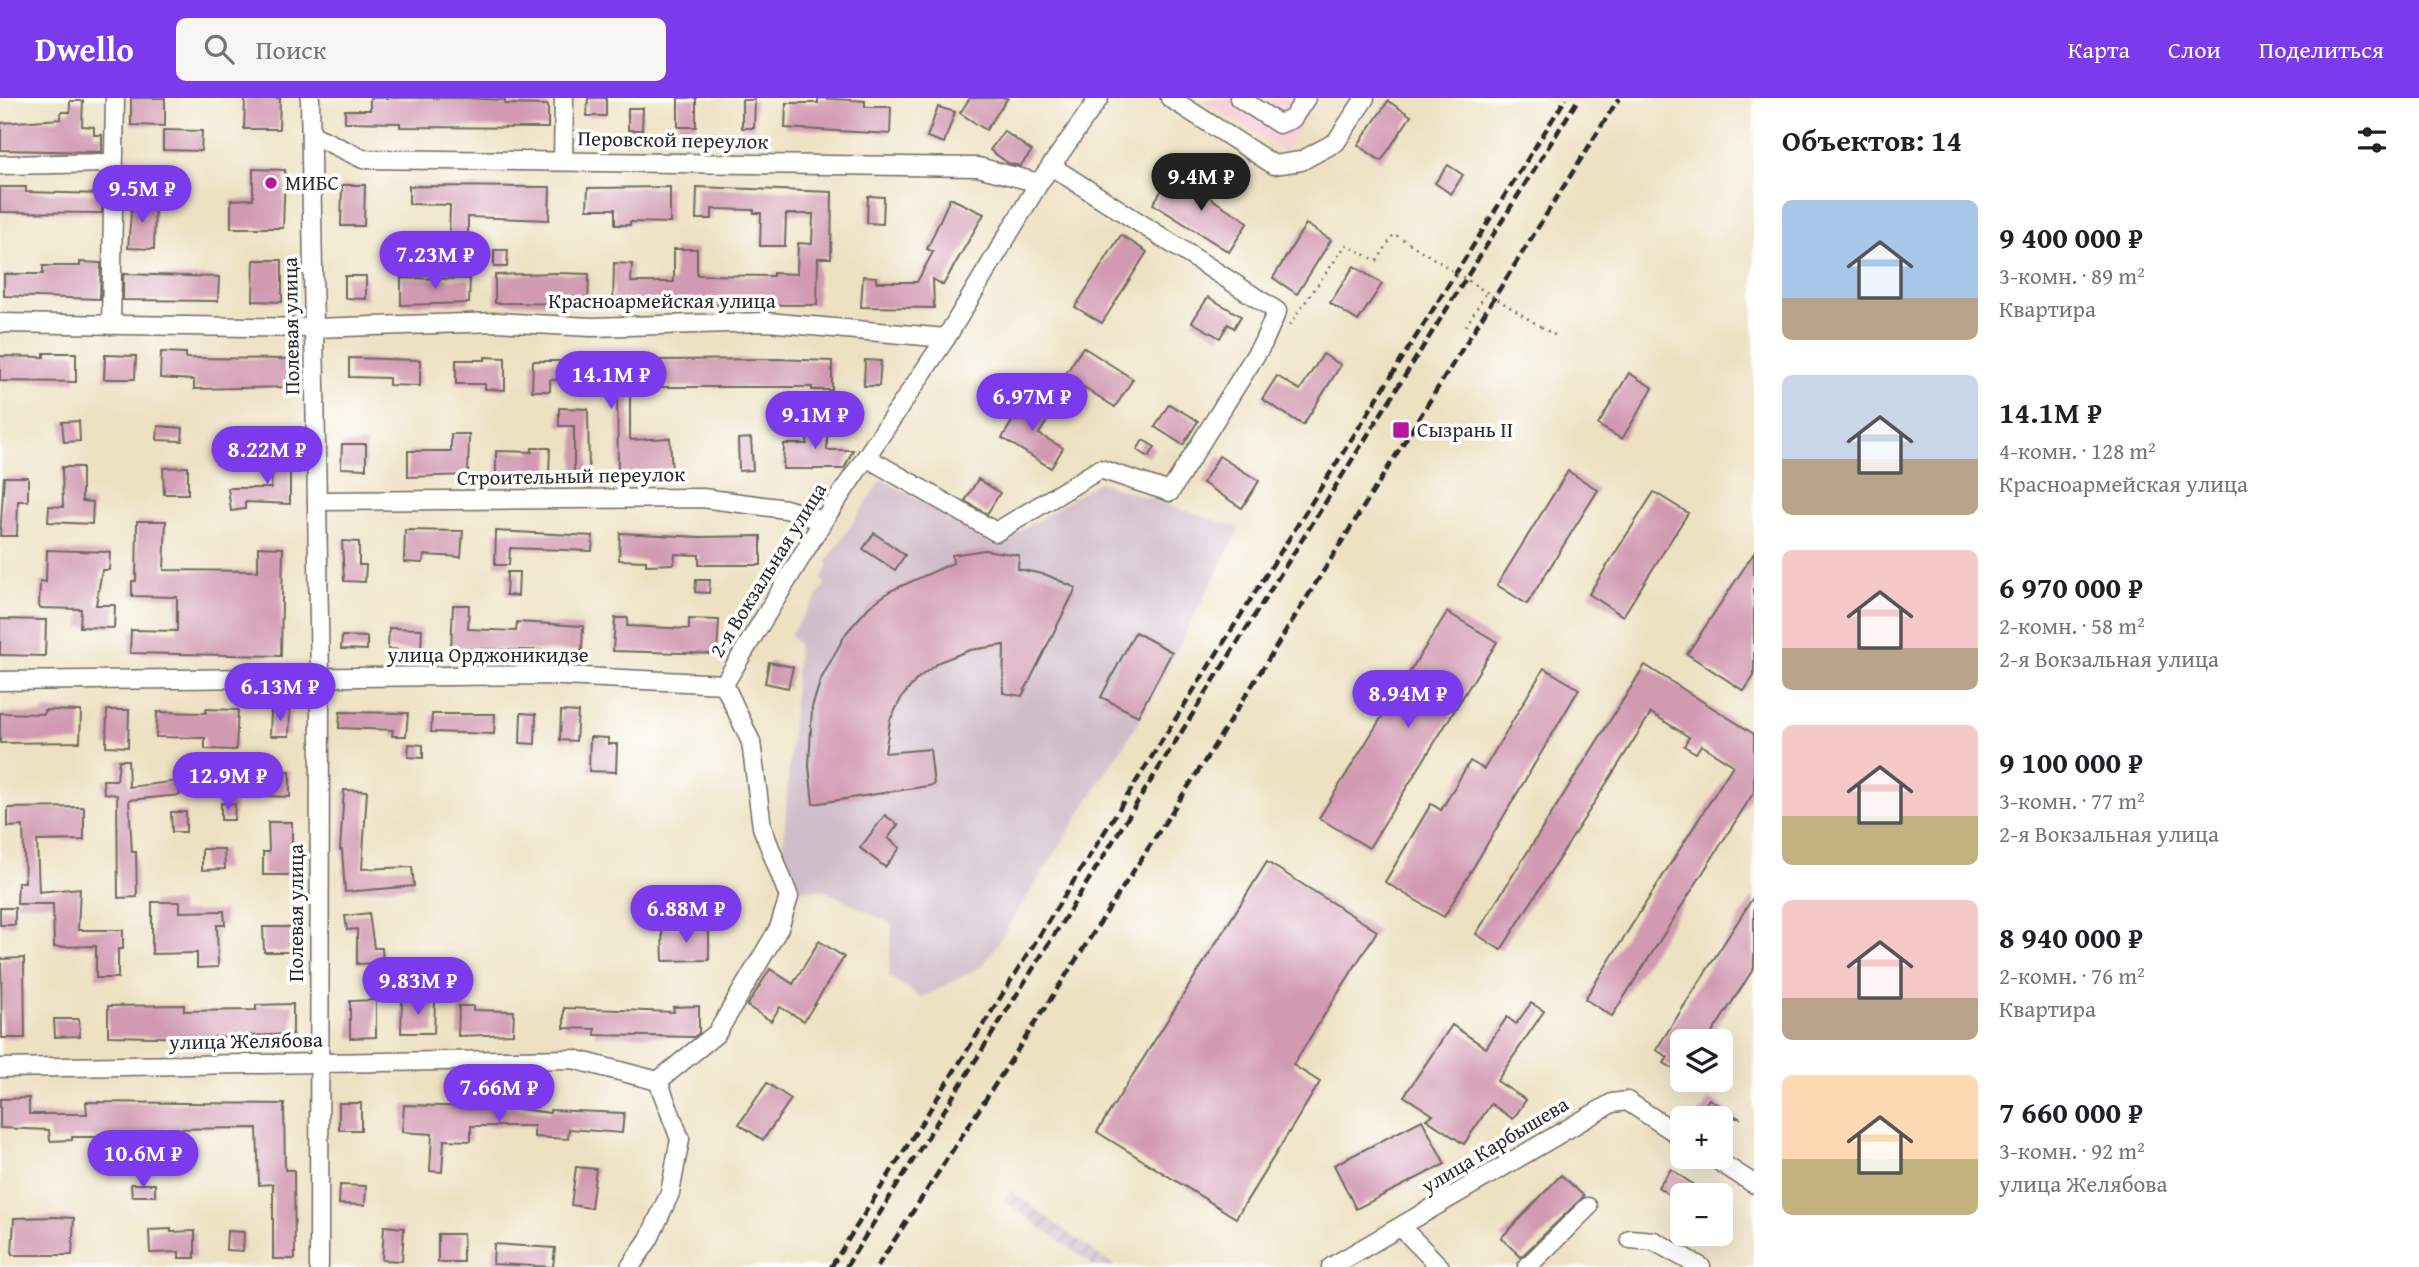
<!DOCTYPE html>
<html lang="ru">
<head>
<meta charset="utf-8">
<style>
  :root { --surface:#fff; --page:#f6f6f6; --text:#202124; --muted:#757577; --accent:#7c3aed }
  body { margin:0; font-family:"Gentium Book Plus",serif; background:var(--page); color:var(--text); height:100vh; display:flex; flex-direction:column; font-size:26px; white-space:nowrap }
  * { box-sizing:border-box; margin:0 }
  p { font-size:23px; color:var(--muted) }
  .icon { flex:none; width:38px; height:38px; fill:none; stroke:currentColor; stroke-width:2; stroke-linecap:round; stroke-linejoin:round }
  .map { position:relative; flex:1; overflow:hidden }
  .panel { display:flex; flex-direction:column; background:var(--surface); width:665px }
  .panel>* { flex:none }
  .buttons { position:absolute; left:1670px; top:931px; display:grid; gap:14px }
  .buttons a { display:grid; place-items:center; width:63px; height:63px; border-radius:10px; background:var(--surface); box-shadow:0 7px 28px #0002; font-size:35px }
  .price { position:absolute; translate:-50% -60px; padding:0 16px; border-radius:24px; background:var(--accent); color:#fff; font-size:23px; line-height:46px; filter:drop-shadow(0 2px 4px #0008) }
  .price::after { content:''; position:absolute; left:50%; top:42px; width:21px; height:16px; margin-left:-10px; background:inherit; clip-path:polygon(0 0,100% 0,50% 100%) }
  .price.on { background:#222; color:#fff }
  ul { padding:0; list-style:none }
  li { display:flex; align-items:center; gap:21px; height:175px; padding:0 28px }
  li span { display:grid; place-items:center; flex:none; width:196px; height:140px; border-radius:10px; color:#555 }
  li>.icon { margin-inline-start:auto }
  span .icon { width:84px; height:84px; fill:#fffc; stroke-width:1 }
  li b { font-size:30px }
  h2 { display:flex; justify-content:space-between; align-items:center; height:84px; padding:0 28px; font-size:30px }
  header { display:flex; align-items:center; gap:42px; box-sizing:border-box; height:98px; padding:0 35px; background:var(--accent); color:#fff }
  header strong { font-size:33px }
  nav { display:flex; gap:38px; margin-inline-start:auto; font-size:24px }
  .search { width:490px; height:63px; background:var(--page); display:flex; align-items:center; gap:18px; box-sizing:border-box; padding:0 24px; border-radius:10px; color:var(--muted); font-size:26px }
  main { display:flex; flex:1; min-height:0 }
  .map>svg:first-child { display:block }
  .built { fill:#f6cfd7 }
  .industrial { fill:url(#industrial-furrows) }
  .railway { fill:#d1bdc9 }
  .building { fill:#d19ab0 }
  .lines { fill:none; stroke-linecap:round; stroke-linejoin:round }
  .minor-casing { stroke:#6f6b60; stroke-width:21 }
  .path { stroke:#6f6b60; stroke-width:2.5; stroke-dasharray:2 5; stroke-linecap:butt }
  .minor { stroke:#fff; stroke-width:18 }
  .rail { stroke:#2b2b2b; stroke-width:4.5; stroke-dasharray:10 5; stroke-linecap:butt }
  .path-bridge { stroke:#6f6b60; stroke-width:2.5; stroke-dasharray:2 5; stroke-linecap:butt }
  .poi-dot { fill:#b5179e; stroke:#fff; stroke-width:2.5 }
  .labels { text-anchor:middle; stroke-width:7; stroke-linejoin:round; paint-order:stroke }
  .street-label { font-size:21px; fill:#2b2b2b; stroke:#fff }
  .poi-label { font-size:21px; fill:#2b2b2b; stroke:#fff; text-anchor:start }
</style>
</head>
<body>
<header>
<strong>Dwello</strong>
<div class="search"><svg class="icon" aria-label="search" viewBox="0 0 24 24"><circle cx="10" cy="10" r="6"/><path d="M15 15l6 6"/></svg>Поиск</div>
<nav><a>Карта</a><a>Слои</a><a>Поделиться</a></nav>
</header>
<main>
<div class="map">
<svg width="1754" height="1169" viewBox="0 0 1754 1169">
  <defs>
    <pattern id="industrial-furrows" width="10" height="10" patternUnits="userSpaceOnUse" patternTransform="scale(1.75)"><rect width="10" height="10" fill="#d1bdc9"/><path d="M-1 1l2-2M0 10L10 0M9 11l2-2" fill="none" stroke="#aa9aa3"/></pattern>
  </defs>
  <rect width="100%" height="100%" fill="#fff"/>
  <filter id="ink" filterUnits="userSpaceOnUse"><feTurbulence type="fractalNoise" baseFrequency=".0143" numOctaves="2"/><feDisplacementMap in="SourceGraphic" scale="14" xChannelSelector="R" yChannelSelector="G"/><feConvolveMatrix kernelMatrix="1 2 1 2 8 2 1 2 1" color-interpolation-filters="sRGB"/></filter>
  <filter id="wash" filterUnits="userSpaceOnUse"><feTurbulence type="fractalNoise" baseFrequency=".00686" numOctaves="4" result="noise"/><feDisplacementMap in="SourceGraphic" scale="28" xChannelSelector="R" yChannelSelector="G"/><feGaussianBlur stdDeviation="1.57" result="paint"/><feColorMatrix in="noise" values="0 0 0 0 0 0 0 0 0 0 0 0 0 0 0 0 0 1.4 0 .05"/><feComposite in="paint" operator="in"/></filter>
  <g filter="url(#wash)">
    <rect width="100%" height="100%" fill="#eee1c2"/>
    <path class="built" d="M1198,0H1318L1284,53Z"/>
    <path class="industrial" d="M1010,1092L1012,1094L1116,1169H1096L1003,1102Z"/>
    <path class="railway" d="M882,381L996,448L1098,384L1240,430L1144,615L983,868L921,900L889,878L892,826L823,792L793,791L782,766L798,547L790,536L826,486L821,480L829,469L827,463Z"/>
    <g id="blocks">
      <g class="building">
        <path d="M131,0H165V28L131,27Z"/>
        <path d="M245,0H280L279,31H244Z"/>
        <path d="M370,0H465L505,2V6L548,7V30L400,29V25L345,24V12H370Z"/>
        <path d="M588,0H606V18H587Z"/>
        <rect x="678" y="0" width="18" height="29"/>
        <path d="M818,0L865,3V9H891L890,36L785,30L786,5H818Z"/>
        <path d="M970,0H1008L986,32L960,15Z"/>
        <path d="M742,2H755L754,30H742Z"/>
        <path d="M70,3H83L82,28L94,29V37H102V54L1,52V25L61,21V14H70Z"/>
        <path d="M1388,3L1411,18L1381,63L1358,47Z"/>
        <path d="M938,9L955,14L944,45L927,39Z"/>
        <path d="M628,10H643L642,32H628Z"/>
        <path d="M163,32L202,33L201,53L163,52Z"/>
        <path d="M1004,33L1032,53L1020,68L1008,65L990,52Z"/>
        <path d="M1448,67L1463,77L1451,96L1435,85Z"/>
        <path d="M253,71L285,72L283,130H231V102L253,101Z"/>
        <path d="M1172,76L1248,124L1229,154L1153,106Z"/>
        <path d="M342,87H365L364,128H341Z"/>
        <path d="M409,88L550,89L549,122L468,119V137L449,136L450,107L409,106Z"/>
        <path d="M0,89H26V94L102,96V115L0,114Z"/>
        <path d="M670,89V125L630,124V127H615V111H587L588,90Z"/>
        <path d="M697,89L832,94L831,160H818L817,207L613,206L614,165L632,166L631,184H674V151H697V177L773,178V175L797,176L798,145L812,146L813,116H786L785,148H760L761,115H754V112L712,111V121H696Z"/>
        <path d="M868,98L884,99L883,126L867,125Z"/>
        <path d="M950,100L984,116L943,187L933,181L934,210L861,209L863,178L876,179V184H917L933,154L927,151Z"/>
        <path d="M132,103H155L154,151L128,150Z"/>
        <path d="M1306,126L1331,142L1297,196L1273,180Z"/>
        <path d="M1121,137L1147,154L1102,225L1075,209Z"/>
        <path d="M494,152H508L507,169H494Z"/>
        <path d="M254,162H282V204L253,203Z"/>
        <path d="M80,164L101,165L100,201L4,198V176H43V168H80Z"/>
        <path d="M1354,168L1382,186L1358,223L1330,205Z"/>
        <path d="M556,175L589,176L588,206L495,205V177Z"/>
        <path d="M123,176L219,179L218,203L123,202Z"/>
        <path d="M345,178H366V201L345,200Z"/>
        <path d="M401,180L470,181L469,205L401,207Z"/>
        <path d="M1208,199L1241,218L1234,230L1228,226L1220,240L1192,224Z"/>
        <path d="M1083,249L1133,281L1115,309L1065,277Z"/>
        <path d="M161,254L186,255V260L291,261V289L194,291V282L160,280Z"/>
        <path d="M44,255H76V284L0,283V258L44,259Z"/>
        <path d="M1323,256L1341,267L1303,327L1262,301L1277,278L1300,292Z"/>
        <path d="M105,257L136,258L135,281H104Z"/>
        <path d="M485,259L505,260V292L485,291V286H456V262H485Z"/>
        <path d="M349,260L420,262V288L389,287V280L349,279Z"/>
        <path d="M566,261L630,264V340L631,342L670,340L672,374L618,375L617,280L550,282V293H532L533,263H566Z"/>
        <path d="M775,261L832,263V292H812V289H658L659,262Z"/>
        <path d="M865,262L881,263L879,288H864Z"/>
        <path d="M1629,275L1653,290L1622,341L1598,327Z"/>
        <path d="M1030,294L1044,302L1036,316L1047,323L1039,336L1063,350L1051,370L1002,340Z"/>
        <path d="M1169,306L1198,323L1183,347L1155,329Z"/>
        <path d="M559,310L588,311L589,376H574V328H559Z"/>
        <path d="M79,323L80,343L64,344L62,324Z"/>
        <path d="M807,323H827V352H853L844,371H783L784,346H807Z"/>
        <path d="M158,328L183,330L182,343L157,342Z"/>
        <path d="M451,336H469L468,377L408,379V353H451Z"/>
        <path d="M751,340L753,372L739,373L738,341Z"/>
        <path d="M1143,342L1155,349L1149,359L1137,352Z"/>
        <path d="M342,346H366V371L341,370Z"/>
        <path d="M532,350H550L549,377H496V353L532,354Z"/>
        <path d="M273,353H290V406L245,404V411L231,413L228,390H271Z"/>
        <path d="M1219,358L1259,383L1242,410L1203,385Z"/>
        <path d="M62,369H82V403L93,404L92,426L48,424L49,408L63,409Z"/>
        <path d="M188,369V396H164L163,370Z"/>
        <path d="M1568,373L1598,392L1527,506L1497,487Z"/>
        <path d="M4,379H28V403H18L17,438H0Z"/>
        <path d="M978,381L1000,395L987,416L965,403Z"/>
        <path d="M1654,394L1688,415L1623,518L1589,496Z"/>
        <path d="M137,423H166L164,472L258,473V449L283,450L281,558L130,555L131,532L177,533V499L132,498V483H136Z"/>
        <path d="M405,432L463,433L461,459L424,457L423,465L404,464Z"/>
        <path d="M496,433L593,438L592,453L510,450L509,467H495Z"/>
        <path d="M620,435L700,439L761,438V467H699V457L675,456L674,466L646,467V463L619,462Z"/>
        <path d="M874,435L905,457L895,472L863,451Z"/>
        <path d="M342,443L359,444V467H366L365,484L344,483Z"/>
        <path d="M47,452L110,454L109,472H102L96,507H115L114,530L80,529L81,511L39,510L40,483L46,484Z"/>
        <path d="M984,452L1019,457L1018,471L1047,477L1076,490L1022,598L1003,595L1004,547L970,552L939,564L917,581L902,599L890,622L885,655L930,651L934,687L813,706L809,668L812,609L821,581L846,535L869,509L890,493L953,465L952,457Z"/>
        <path d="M1754,455V578L1744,593L1687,556Z"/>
        <path d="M507,474H519L518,498L506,497Z"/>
        <path d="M696,482H710L709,495L695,494Z"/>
        <path d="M453,507H469L468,531L516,533L517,524L583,528L582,553L451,551Z"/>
        <path d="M1447,514L1497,544L1369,750L1319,720Z"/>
        <path d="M615,520H628L627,528L689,531V521L719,522L717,556L613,553Z"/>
        <path d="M0,521L46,522L45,558L0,557Z"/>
        <path d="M389,530L422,531L421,553L388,551Z"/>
        <path d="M1135,534L1172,554L1138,618L1101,599Z"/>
        <path d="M342,538L367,539V552L341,551Z"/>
        <path d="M769,564L793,569L788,590L765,585Z"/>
        <path d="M1645,567L1754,636V694L1612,918L1585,901L1733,667L1701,647L1696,655L1684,648L1689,639L1651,615L1501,852L1476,836Z"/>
        <path d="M1544,570L1579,591L1444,819L1385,784L1431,706L1441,712L1470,663L1484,671Z"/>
        <path d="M206,611L238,612L236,652L205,651V640L156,639L157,614L206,615Z"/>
        <path d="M44,612L81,613L80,644L0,645V615L44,616Z"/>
        <path d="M107,612H129L128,649L106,648Z"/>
        <path d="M271,612L290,613L289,638H270Z"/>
        <path d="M561,613L578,614L576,643L560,642Z"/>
        <path d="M340,614L408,615L406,638H392L393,632L339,630Z"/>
        <path d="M521,615L536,616L535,646L520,645Z"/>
        <path d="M432,616H495L494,636L431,634Z"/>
        <path d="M590,639L608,640V646H617L616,674L589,673Z"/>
        <path d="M409,646L423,647V660L408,659Z"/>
        <path d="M119,662H128L129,689L178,683L180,697L129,702L132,754H136L137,799L118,800L117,697L104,695L103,682H117Z"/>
        <path d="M266,672L290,673V699L265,698Z"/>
        <path d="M206,676L231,677L230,696L205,695Z"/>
        <path d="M344,692L367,693L362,771L412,769L414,788L345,794L342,752H340Z"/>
        <path d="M221,705L235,706L234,722H221Z"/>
        <path d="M84,709V742L37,743L39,794L80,790L78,832H123V851H118V880H96V848L54,849L53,806H17L18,784H25L23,728L8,729V710Z"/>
        <path d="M171,714H186V734H172Z"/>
        <path d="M885,717L898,727L888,740L900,750L885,769L860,750Z"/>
        <path d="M268,724H292V777H263V754H269Z"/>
        <path d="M202,751H224L225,771L202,772Z"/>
        <path d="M1267,764L1377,833L1293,967L1320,984L1236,1120L1097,1034Z"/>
        <path d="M1754,798V870L1707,943H1682V976L1664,965L1668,959L1656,952Z"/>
        <path d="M152,804H180V814L224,813L225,827H217L218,869L197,870V855L152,856Z"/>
        <rect x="0" y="810" width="15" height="17"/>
        <path d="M369,815L374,850H382L383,865L357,866V831L347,832L345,818Z"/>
        <path d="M263,829H291L292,854H264Z"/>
        <path d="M662,831H709V862L663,863Z"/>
        <path d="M819,843L844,859L804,923L780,909L771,923L747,908L770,871L793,886Z"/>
        <path d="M24,860L25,940H2L1,861Z"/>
        <path d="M376,902V939L350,940V903Z"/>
        <path d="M402,902L435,903L434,935H401Z"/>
        <path d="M1531,905L1544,913L1497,983L1526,1002L1513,1021L1491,1006L1464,1046L1426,1021L1433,1017L1404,998L1452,927L1486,950L1507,919L1516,926Z"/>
        <path d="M293,906V936L202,940L108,938V908L184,907V913L256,912V907Z"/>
        <path d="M459,908H473V912L514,913L513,936L458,938Z"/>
        <path d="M699,908V935L694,939L595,937V931L564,930V910L674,914L673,909Z"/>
        <path d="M54,921H79L80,938L55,939Z"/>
        <path d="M767,985L791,1001L763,1042L739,1026Z"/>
        <path d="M29,1000V1016H87L86,1004L284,1006L285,1072H294L295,1161H273V1086L259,1087L257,1030L157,1031V1039H72V1042L50,1043L49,1032L0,1030V1001Z"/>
        <path d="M1709,1001L1739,1020H1697Z"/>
        <rect x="339" y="1005" width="22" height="27"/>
        <path d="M404,1007L514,1010L550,1015V1012L624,1015L622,1035L569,1031L568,1041L534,1039V1028H471V1043L444,1042L442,1074L430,1073L432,1036L402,1034Z"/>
        <path d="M1422,1022L1445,1066L1356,1111L1334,1067Z"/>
        <path d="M576,1069L596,1071L591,1110L571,1107Z"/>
        <path d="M1671,1071L1708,1097H1682V1106L1658,1089Z"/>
        <path d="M1561,1077L1584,1098L1521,1159L1501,1140Z"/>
        <path d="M131,1086H155V1098H132Z"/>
        <path d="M340,1087L366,1088L365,1107L339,1106Z"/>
        <path d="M56,1119L74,1120L72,1157H12L14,1120Z"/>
        <path d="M384,1128L404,1130L402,1163L382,1162Z"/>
        <path d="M171,1131V1134L195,1133V1160H179V1154L150,1155L149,1132Z"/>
        <path d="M227,1133L244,1134L243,1153L226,1152Z"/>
        <rect x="438" y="1136" width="25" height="28"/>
        <path d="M494,1146L555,1150L553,1169L493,1166Z"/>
      </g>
    </g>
  </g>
  <g filter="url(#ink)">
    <use href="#blocks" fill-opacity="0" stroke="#6f6b60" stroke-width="2"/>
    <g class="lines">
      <g class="minor-casing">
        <g id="minor">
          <path d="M310,0L320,580L319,1169"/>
          <path d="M1170,0L1274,67L1301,63L1336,44L1365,0"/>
          <path d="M1239,0L1279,26L1292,21L1306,0"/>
          <path d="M311,36L363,61L978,69L1039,85"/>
          <path d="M563,63L564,0"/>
          <path d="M0,67L113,65"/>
          <path d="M0,225L313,230L497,224L591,229L767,224L946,240"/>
          <path d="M111,227L115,0"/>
          <path d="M866,359L996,434L1100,371L1170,394L1263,245L1277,213L1051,68"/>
          <path d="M317,403L702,400L786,411L823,423"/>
          <path d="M0,583L543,577L724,586"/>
          <path d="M0,970L573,961L658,983"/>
          <path d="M658,983L717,935L779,830L789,799L762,729L751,644L724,586L823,423L946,240L1039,85L1099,0"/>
          <path d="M1712,1059L1754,1086"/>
          <path d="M1401,1129L1440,1169"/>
          <path d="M1630,1141L1654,1143L1701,1169"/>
          <path d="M630,1169L649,1141L670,1095L680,1041L658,983"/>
          <path d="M1331,1169L1612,1005L1627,1003L1682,1039"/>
          <path d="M1527,1169L1588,1109"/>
        </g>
      </g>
      <g class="path">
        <path d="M1289,227L1346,147L1377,163L1394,136L1409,145"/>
        <path d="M1466,228L1486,195"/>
        <path d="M1541,229L1558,239"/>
      </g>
      <use href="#minor" class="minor"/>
      <g class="rail">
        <path d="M831,1169L1566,0"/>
        <path d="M846,1169L1579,0"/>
        <path d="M877,1169L1206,661L1619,0"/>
      </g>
      <path class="path-bridge" d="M1409,145L1541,229"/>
    </g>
  </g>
  <g class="poi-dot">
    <circle cx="271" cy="85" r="7"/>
    <rect x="1392" y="323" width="18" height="18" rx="3.5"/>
  </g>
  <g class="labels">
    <g class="street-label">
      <text transform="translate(673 42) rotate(1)" y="7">Перовской переулок</text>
      <text x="662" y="210">Красноармейская улица</text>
      <text transform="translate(291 228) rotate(-91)" y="7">Полевая улица</text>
      <text transform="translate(571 378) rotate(-1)" y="7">Строительный переулок</text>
      <text transform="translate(768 472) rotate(-58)" y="7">2-я Вокзальная улица</text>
      <text x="488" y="564">улица Орджоникидзе</text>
      <text transform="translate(296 815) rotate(-90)" y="7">Полевая улица</text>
      <text transform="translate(246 943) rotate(-1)" y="7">улица Желябова</text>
      <text transform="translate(1495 1047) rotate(-31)" y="7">улица Карбышева</text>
    </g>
    <g class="poi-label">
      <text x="285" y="92">МИБС</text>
      <text x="1417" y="339">Сызрань II</text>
    </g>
  </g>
</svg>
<div class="buttons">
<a><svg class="icon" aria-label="layers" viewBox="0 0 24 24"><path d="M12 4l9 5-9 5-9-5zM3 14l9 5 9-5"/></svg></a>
<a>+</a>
<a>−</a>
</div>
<b class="price on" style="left:1201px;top:115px">9.4M ₽</b>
<b class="price" style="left:142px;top:127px">9.5M ₽</b>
<b class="price" style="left:435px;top:193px">7.23M ₽</b>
<b class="price" style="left:611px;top:313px">14.1M ₽</b>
<b class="price" style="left:1032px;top:335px">6.97M ₽</b>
<b class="price" style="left:815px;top:353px">9.1M ₽</b>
<b class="price" style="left:267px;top:388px">8.22M ₽</b>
<b class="price" style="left:280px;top:625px">6.13M ₽</b>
<b class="price" style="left:1408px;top:632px">8.94M ₽</b>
<b class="price" style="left:228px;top:714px">12.9M ₽</b>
<b class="price" style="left:686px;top:847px">6.88M ₽</b>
<b class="price" style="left:418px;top:919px">9.83M ₽</b>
<b class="price" style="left:499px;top:1026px">7.66M ₽</b>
<b class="price" style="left:143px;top:1092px">10.6M ₽</b>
</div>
<section class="panel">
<h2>Объектов: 14<svg class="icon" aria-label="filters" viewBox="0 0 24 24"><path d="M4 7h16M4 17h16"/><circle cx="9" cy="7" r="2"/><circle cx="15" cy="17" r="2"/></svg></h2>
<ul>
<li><span style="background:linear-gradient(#a9c7e8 70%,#b9a48a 0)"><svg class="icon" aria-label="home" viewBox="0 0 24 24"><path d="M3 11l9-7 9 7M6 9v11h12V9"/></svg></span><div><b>9 400 000 ₽</b><p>3-комн. · 89 m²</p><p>Квартира</p></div></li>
<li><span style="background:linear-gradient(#c9d6e8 60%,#b9a48a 0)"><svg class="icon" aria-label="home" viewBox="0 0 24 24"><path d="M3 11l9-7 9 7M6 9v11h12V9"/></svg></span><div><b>14.1M ₽</b><p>4-комн. · 128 m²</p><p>Красноармейская улица</p></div></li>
<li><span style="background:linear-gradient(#f6c9c9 70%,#b9a48a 0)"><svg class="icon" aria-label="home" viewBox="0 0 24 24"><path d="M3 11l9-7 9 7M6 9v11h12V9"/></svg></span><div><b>6 970 000 ₽</b><p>2-комн. · 58 m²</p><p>2-я Вокзальная улица</p></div></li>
<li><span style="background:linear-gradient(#f6c9c9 65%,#c2b280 0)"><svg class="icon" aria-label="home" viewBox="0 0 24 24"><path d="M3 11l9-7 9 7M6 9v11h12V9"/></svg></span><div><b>9 100 000 ₽</b><p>3-комн. · 77 m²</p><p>2-я Вокзальная улица</p></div></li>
<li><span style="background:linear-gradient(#f6c9c9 70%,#b9a48a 0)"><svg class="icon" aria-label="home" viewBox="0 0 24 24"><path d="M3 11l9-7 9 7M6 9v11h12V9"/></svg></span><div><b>8 940 000 ₽</b><p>2-комн. · 76 m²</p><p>Квартира</p></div></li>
<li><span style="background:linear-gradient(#ffd9b3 60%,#c2b280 0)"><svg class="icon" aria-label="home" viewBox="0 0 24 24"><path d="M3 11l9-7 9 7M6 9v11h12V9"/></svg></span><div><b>7 660 000 ₽</b><p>3-комн. · 92 m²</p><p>улица Желябова</p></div></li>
</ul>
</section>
</main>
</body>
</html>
